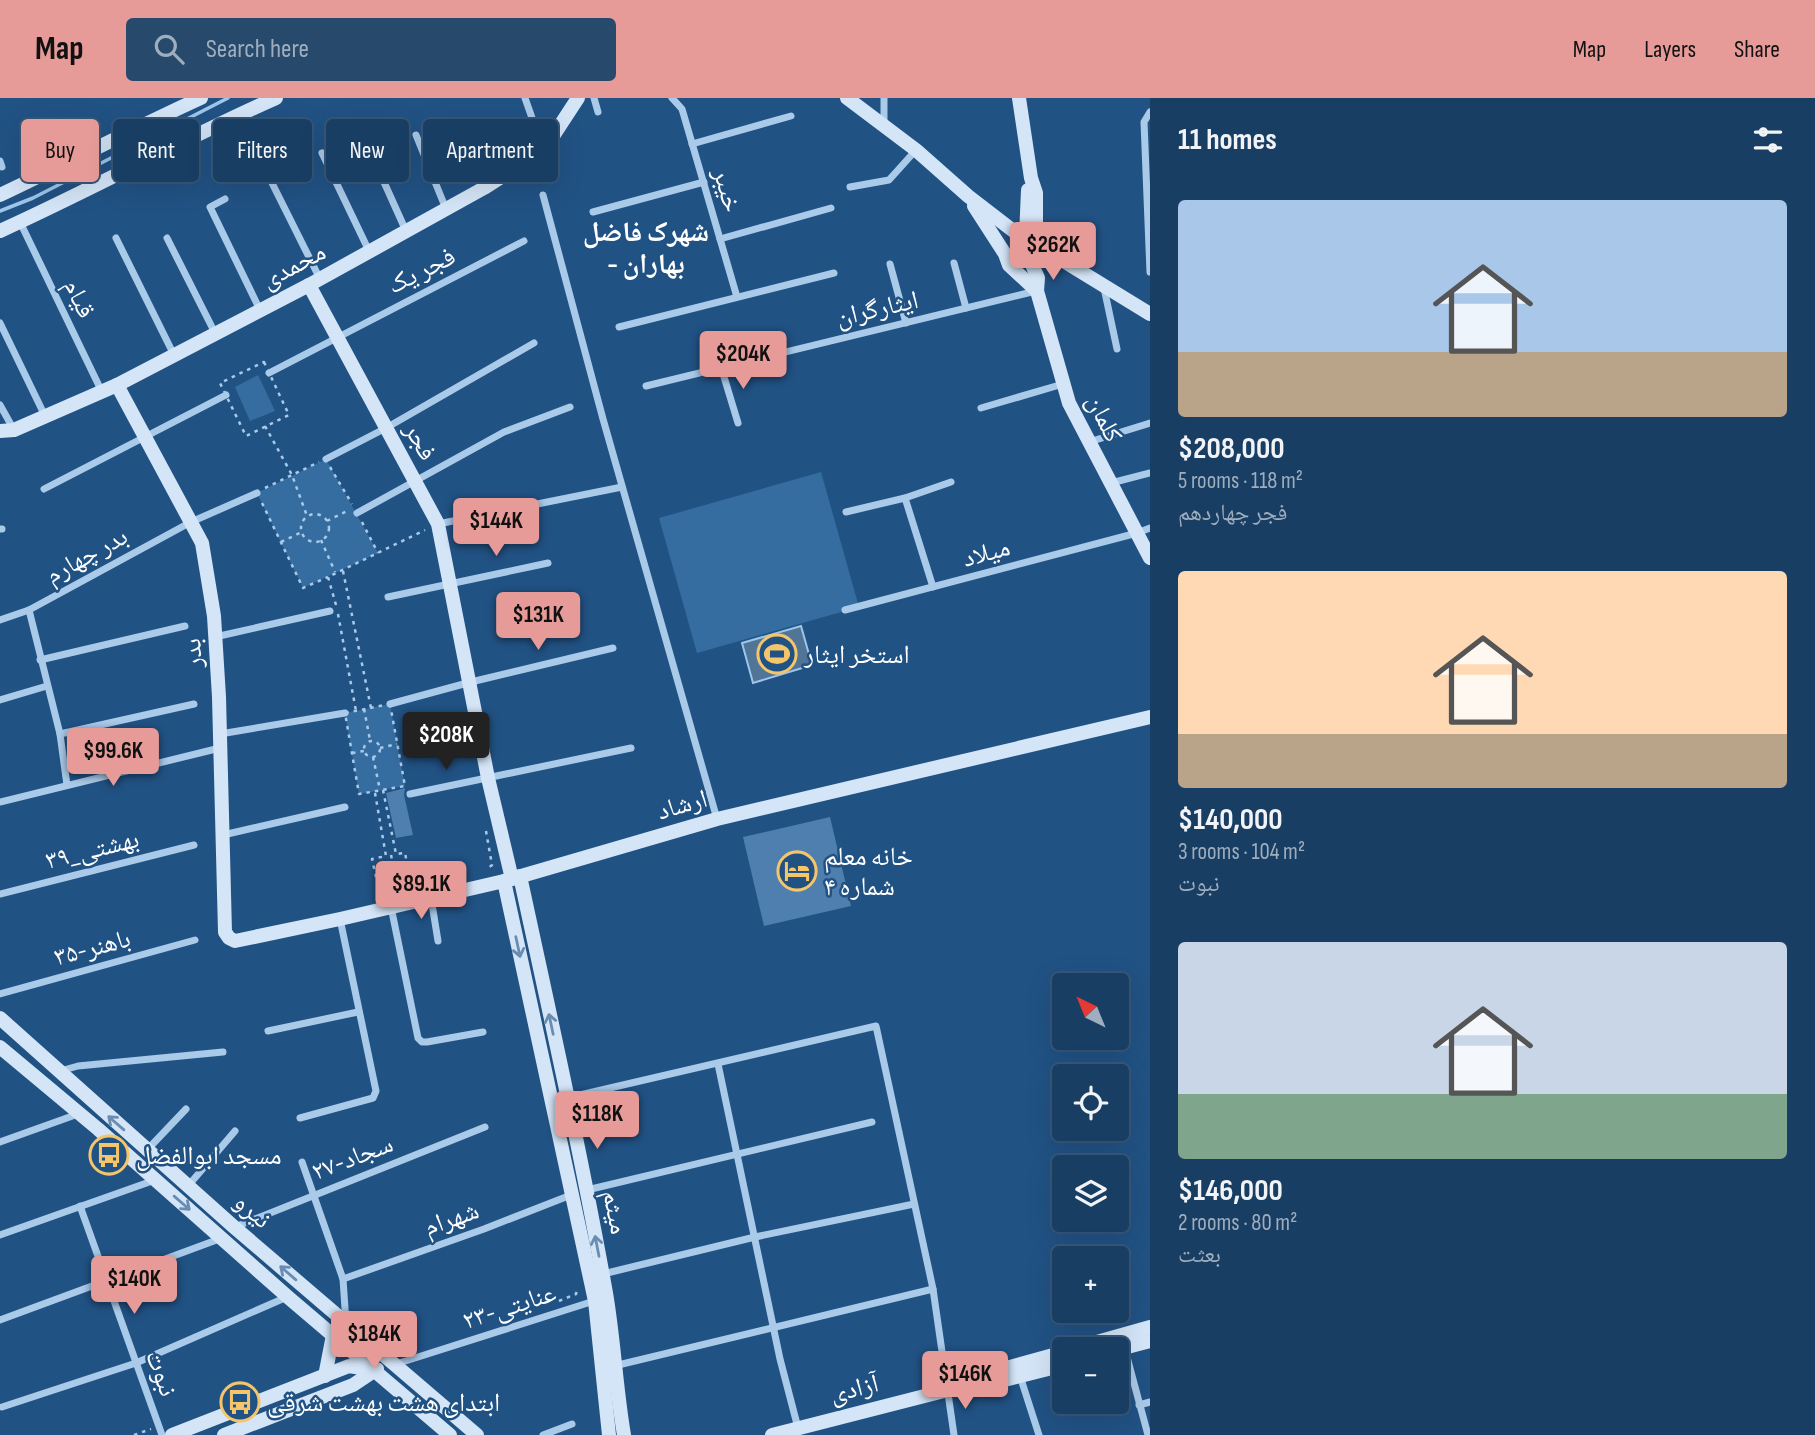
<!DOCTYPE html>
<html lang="en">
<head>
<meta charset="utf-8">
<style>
  :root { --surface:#193e63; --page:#26496c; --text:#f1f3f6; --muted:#9faebe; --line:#375778; --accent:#e69b98 }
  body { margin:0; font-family:"Sofia Sans Condensed","Noto Naskh Arabic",sans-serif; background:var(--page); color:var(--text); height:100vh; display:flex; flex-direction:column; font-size:26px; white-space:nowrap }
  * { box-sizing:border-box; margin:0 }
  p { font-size:23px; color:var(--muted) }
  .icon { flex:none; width:38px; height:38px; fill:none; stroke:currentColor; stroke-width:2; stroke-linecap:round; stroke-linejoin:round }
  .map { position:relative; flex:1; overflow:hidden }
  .side { display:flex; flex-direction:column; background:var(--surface); width:665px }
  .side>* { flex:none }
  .hud { position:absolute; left:21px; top:21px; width:665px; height:63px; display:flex; gap:14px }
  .needle { width:46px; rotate:317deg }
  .controls { position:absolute; left:1052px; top:875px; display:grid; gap:14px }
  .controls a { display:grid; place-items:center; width:77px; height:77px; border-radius:7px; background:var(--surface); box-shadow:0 7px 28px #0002,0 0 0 2px var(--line); font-size:35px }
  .price { position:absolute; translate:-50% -60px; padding:0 16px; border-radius:7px; background:var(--accent); color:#111; font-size:23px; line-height:46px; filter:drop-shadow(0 2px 4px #0008) }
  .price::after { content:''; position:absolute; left:50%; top:42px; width:21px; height:16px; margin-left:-10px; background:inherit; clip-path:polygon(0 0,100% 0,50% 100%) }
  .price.active { background:#222; color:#fff }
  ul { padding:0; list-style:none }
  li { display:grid; align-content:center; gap:14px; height:371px; padding:0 28px }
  li span { display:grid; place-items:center; height:217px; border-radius:7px; color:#555 }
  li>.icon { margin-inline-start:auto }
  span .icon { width:126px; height:126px; fill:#fffc; stroke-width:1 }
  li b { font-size:30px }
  h2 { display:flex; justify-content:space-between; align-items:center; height:84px; padding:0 28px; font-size:30px }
  .chip { padding:0 24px; border-radius:7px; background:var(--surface); box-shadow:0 7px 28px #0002,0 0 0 2px var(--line); font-size:24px; line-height:63px }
  .chip.active { background:var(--accent); color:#111 }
  header { display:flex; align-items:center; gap:42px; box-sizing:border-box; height:98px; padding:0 35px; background:var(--accent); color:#111 }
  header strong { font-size:33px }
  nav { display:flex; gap:38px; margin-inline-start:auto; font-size:24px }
  .search { width:490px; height:63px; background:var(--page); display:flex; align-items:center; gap:18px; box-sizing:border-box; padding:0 24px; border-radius:7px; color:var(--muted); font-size:26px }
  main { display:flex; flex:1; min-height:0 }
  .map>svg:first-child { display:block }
  .green { fill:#356da1 }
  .water { fill:#517597; stroke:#9dc6ea; stroke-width:2 }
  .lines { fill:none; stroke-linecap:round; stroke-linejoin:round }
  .stream { stroke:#9dc6ea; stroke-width:3.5 }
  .building { fill:#4e7fae }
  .path { stroke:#aacae9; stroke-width:2.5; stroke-dasharray:3.5 5; stroke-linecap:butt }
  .street { stroke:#aacae9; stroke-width:7 }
  .secondary { stroke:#d4e5f7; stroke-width:14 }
  .oneway { stroke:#698db2 }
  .labels { text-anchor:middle; stroke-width:5; stroke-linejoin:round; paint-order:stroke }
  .street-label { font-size:26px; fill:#fff; stroke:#215284 }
  .poi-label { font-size:26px; fill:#fff; stroke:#215284; text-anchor:start }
  .neighbourhood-label { font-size:28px; font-weight:bold; fill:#fff; stroke:#215284 }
</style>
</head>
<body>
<header>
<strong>Map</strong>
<div class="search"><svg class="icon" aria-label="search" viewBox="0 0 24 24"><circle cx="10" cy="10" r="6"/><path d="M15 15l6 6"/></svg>Search here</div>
<nav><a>Map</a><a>Layers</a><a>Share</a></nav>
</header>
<main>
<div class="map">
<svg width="1150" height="1337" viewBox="0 0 1150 1337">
  <rect width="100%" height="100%" fill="#215284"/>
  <g class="green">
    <path d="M258,277L275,313L250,323L235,289Z"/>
    <path d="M326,361L378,455L303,490L257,395Z"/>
    <path d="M821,374L859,509L697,555L659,420Z"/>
    <path d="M390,606L405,688L359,696L345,615Z"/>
  </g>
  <path class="water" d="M801,528L812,567L753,585L742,545Z"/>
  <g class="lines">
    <path class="stream" d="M0,113L33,100L228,0"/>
  </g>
  <g class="building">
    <path d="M405,690L404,697L413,737L396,740L386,695Z"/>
    <path d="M830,719L851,808L764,828L743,739Z"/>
  </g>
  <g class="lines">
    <g class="path">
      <path d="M264,264L289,317L246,338L220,285Z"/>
      <path d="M265,328L292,377L307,418"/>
      <path d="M330,369L352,406"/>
      <path d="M265,390L319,364"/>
      <path d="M262,405L303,490L328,479"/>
      <circle cx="315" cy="430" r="14"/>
      <path d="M327,423L349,412"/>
      <path d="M362,424L378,455"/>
      <path d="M321,442L335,474"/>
      <path d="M281,444L302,434"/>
      <path d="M343,473L371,610"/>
      <path d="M336,507L328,479L425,432"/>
      <path d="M338,516L356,613"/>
      <path d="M390,606L405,688L359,696L345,615Z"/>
      <path d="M364,611L370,642"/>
      <circle cx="372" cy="651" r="8"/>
      <path d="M380,650L397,646"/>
      <path d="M352,655L364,653"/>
      <path d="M373,659L380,692"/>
      <path d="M383,692L396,756L405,755L412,792"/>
      <path d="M375,695L386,758L372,761L380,797"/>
      <path d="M486,733L492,767L486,772"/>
      <path d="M391,757L399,795"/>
      <path d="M559,1203L576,1196L578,1190"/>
      <path d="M134,1337L151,1331"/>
    </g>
    <g class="street">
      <path d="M525,0L543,51"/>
      <path d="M594,0L598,14"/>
      <path d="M672,0L682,11L737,199"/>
      <path d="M1150,14L1144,24L1150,174"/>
      <path d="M884,27V0"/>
      <path d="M361,33L406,133"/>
      <path d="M416,37L446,111"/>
      <path d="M466,41L484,89"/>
      <path d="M692,46L791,18"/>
      <path d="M322,55L369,153"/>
      <path d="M0,63L2,69"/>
      <path d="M269,79L320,181"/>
      <path d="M850,89L889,82L916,52"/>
      <path d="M543,97L603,321L717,721"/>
      <path d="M225,101L210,109L260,212"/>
      <path d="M593,114L704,84"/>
      <path d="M20,124L102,294"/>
      <path d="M116,140L174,257"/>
      <path d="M167,140L215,235"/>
      <path d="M720,141L831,110"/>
      <path d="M954,165L966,210"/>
      <path d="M890,166L906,225"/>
      <path d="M1104,190L1117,251"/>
      <path d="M0,225L45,318"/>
      <path d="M619,229L834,175"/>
      <path d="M721,269L738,325"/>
      <path d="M269,275L524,143"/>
      <path d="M646,288L1036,193"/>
      <path d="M0,307L14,332"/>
      <path d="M981,310L1063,286"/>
      <path d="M1089,344L1150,325"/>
      <path d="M326,361L386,330L534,245"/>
      <path d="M1111,385L1150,375"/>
      <path d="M44,391L226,297"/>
      <path d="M905,400L933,489"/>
      <path d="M846,414L905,400L951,384"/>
      <path d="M357,415L504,334L570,309"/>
      <path d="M438,426L622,389"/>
      <path d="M0,431H2"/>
      <path d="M388,499L548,465"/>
      <path d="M29,512L60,636L67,687"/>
      <path d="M845,512L1137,435L1150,430"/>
      <path d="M0,522L29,512L191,424L257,395"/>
      <path d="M215,539L330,513"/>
      <path d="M40,562L185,528"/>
      <path d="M0,602L47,588"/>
      <path d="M390,606L471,584L613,550"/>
      <path d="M60,636L194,606"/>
      <path d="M220,636L345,615"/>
      <path d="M410,696L631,650"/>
      <path d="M0,704L220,650"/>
      <path d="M223,737L345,709"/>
      <path d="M0,796L194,747"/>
      <path d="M431,800L438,843"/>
      <path d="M391,809L418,940L422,944H427L483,934"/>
      <path d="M0,896L195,842"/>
      <path d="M268,933L358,914"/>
      <path d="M718,966L780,1261L798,1330"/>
      <path d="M60,973L78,968L223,954"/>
      <path d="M567,1000L876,928L933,1191L954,1337"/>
      <path d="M300,1020L373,1000L376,993L340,821"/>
      <path d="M0,1044L78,1016"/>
      <path d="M148,1051L186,1011"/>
      <path d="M302,1064L343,1181L346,1225"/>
      <path d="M188,1088L235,1033"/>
      <path d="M587,1092L872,1024"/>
      <path d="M80,1108L162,1337"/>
      <path d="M235,1129L485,1029"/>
      <path d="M0,1137L155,1082"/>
      <path d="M603,1176L755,1139L914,1106"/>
      <path d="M343,1181L484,1131L571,1097"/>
      <path d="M0,1222L222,1140"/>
      <path d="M1124,1248L1148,1337"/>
      <path d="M396,1266L594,1203"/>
      <path d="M614,1268L933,1191"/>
      <path d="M1020,1278L1039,1337"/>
      <path d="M1139,1307L1150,1304"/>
      <path d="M2,1309L136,1265L287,1199"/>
      <path d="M543,1337L572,1326"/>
    </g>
    <g class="secondary">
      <path d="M847,0L916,52L968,98L1020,138"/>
      <path d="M1019,0L1031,80L1036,95V144"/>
      <path d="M0,97C68,65 133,31 201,0"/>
      <path d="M974,108L1005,156L1009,167L1037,193"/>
      <path d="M0,133C93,91 183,41 276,0"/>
      <path d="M1026,138L1028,92"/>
      <path d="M1040,153L1057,159L1150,216"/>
      <path d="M1033,169L1038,180L1037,193L1069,305L1150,460"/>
      <path d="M309,187L438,426L488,680L512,781"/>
      <path d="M117,287L202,445L214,518L219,599L225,834L229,840L235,843L340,821L504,783L717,721L1150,619"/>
      <path d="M0,333L14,332L117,287L309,187L484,90L544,52L578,0"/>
      <path d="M520,778C550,917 581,1055 606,1195C614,1242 616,1290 624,1337"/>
      <path d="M504,783L595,1203L609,1337"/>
      <path d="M0,920L234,1129L477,1337"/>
      <path d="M0,949L98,1031L289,1200L450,1337"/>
      <path d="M1072,1251L1150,1229"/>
      <path d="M1116,1252L1150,1243"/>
      <path d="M325,1278L333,1237"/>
      <path d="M962,1285L981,1277L1064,1254"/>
      <path d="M172,1337L349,1268L374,1272"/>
      <path d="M224,1337L353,1287L377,1271"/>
      <path d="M772,1337L948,1292L981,1288L1064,1267"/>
    </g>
  </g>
  <defs><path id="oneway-shaft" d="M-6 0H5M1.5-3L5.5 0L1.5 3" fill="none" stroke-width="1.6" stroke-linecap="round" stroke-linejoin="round" transform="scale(1.75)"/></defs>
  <g class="oneway">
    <use href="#oneway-shaft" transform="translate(518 849) rotate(78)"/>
    <use href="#oneway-shaft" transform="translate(551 926) rotate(-102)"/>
    <use href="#oneway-shaft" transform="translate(116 1025) rotate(-139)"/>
    <use href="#oneway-shaft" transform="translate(182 1105) rotate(41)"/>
    <use href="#oneway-shaft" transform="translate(597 1148) rotate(-101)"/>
    <use href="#oneway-shaft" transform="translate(288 1175) rotate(-139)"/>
  </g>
  <defs>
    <g id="stadium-ring" transform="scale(2.0125)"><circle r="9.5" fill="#215284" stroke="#f5c56b" stroke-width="1.5"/><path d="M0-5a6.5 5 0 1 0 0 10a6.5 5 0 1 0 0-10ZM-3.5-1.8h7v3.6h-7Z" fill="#f5c56b"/></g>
    <g id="hotel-ring" transform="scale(2.0125)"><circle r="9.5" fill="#215284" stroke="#f5c56b" stroke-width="1.5"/><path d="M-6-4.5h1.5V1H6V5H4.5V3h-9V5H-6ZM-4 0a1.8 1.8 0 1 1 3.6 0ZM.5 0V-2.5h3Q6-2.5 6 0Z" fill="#f5c56b"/></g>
    <g id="bus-ring" transform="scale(2.0125)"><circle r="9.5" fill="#215284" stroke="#f5c56b" stroke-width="1.5"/><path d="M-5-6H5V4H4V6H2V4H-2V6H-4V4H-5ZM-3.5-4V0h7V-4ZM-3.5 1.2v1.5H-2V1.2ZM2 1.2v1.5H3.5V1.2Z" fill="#f5c56b"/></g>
  </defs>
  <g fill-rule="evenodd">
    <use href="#stadium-ring" x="777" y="556"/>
    <use href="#hotel-ring" x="797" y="773"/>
    <use href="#bus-ring" x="109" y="1057"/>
    <use href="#bus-ring" x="240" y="1304"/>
  </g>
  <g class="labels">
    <g class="street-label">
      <text transform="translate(728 92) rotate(74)" y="9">خیبر</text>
      <text transform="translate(293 167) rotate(-28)" y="9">محمدی</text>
      <text transform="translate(421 172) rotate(-27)" y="9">فجر یک</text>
      <text transform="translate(80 200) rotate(64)" y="9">قیام</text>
      <text transform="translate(877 210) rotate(-13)" y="9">ایثارگران</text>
      <text transform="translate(1105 320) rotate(64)" y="9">کلمان</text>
      <text transform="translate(421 343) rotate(61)" y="9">فجر</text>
      <text transform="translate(986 454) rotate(-15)" y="9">میلاد</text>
      <text transform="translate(86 457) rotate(-29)" y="9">بدر چهارم</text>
      <text transform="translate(192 555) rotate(-93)" y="9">بدر</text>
      <text transform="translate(682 706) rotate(-16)" y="9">ارشاد</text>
      <text transform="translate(92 751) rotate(-14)" y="9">۳۹_بهشتی</text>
      <text transform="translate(92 849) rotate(-15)" y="9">۳۵-باهنر</text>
      <text transform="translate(352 1059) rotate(-21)" y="9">۲۷-سجاد</text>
      <text transform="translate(253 1112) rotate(41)" y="9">نیرو</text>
      <text transform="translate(616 1114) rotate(79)" y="9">میثم</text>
      <text transform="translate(451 1120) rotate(-20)" y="9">شهرام</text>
      <text transform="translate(509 1208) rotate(-18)" y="9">۲۳-عنایتی</text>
      <text transform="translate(162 1275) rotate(70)" y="9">نبوت</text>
      <text transform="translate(854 1290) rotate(-14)" y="9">آزادی</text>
    </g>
    <g class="poi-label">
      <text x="804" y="565">استخر ایثار</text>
      <text x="824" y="767">خانه معلم<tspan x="824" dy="30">شماره ۴</tspan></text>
      <text x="136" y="1066">مسجد ابوالفضل</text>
      <text x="267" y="1313">ابتدای هشت بهشت شرقی</text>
    </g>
    <g class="neighbourhood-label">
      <text x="646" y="143">شهرک فاضل<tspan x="646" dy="32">- بهاران</tspan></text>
    </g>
  </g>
</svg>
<div class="controls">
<a><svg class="needle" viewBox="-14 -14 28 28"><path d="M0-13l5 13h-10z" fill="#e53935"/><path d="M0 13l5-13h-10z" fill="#9faebe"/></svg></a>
<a><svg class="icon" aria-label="locate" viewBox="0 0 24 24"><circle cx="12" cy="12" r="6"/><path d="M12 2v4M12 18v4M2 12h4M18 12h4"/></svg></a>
<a><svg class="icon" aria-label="layers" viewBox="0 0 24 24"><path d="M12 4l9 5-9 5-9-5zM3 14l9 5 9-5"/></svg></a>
<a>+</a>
<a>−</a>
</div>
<b class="price" style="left:1053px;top:184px">$262K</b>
<b class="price" style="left:743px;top:293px">$204K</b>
<b class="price" style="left:496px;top:460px">$144K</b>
<b class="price" style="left:538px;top:554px">$131K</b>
<b class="price active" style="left:446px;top:674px">$208K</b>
<b class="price" style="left:113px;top:690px">$99.6K</b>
<b class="price" style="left:421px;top:823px">$89.1K</b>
<b class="price" style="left:597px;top:1053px">$118K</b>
<b class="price" style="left:134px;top:1218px">$140K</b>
<b class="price" style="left:374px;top:1273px">$184K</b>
<b class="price" style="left:965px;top:1313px">$146K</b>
<div class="hud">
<a class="chip active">Buy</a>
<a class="chip">Rent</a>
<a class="chip">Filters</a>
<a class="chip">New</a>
<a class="chip">Apartment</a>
</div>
</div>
<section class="side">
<h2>11 homes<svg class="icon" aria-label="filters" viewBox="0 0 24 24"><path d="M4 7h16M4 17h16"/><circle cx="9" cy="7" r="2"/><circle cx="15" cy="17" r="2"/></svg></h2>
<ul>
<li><span style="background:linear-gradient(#a9c7e8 70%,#b9a48a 0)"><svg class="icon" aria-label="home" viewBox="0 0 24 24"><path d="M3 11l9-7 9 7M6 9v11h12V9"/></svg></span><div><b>$208,000</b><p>5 rooms · 118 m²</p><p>فجر چهاردهم</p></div></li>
<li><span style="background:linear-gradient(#ffd9b3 75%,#b9a48a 0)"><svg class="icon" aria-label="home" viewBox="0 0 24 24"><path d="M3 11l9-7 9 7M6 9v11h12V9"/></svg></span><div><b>$140,000</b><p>3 rooms · 104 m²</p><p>نبوت</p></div></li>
<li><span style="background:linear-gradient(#c9d6e8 70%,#7fa58c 0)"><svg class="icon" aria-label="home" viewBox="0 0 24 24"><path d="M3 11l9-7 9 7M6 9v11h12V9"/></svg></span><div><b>$146,000</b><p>2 rooms · 80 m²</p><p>بعثت</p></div></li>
</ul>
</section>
</main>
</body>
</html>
